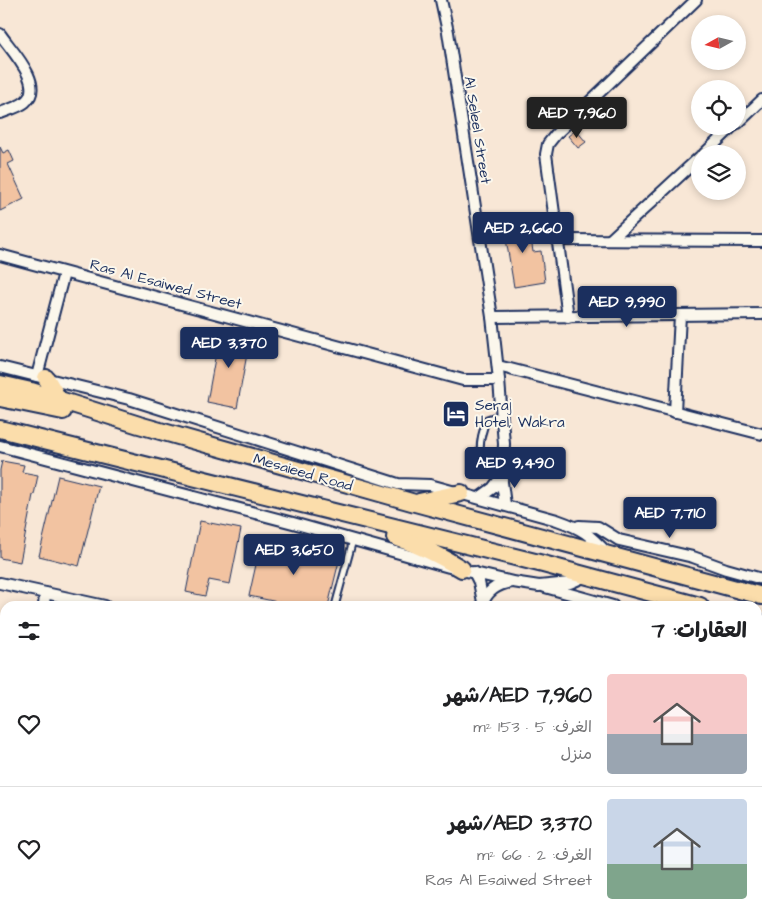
<!DOCTYPE html>
<html lang="ar">
<head>
<meta charset="utf-8">
<style>
  :root { --surface:#fff; --page:#f2f2f2; --text:#202124; --muted:#757577; --line:#e0e0e0; --accent:#1b2f5e }
  body { margin:0; font-family:"Architects Daughter","Playpen Sans Arabic",sans-serif; background:var(--page); color:var(--text); direction:rtl; height:100vh; display:flex; flex-direction:column; font-size:19px; white-space:nowrap }
  * { box-sizing:border-box; margin:0 }
  p { font-size:16px; color:var(--muted) }
  .icon { flex:none; width:28px; height:28px; fill:none; stroke:currentColor; stroke-width:2; stroke-linecap:round; stroke-linejoin:round }
  .map { position:relative; flex:1; overflow:hidden; direction:ltr }
  .panel { position:absolute; left:0px; top:601px; width:762px; height:321px; display:flex; flex-direction:column; background:var(--surface); border-radius:15px 15px 0 0; box-shadow:0 2px 8px #0003; direction:rtl }
  .panel>* { flex:none }
  .needle { width:32px; rotate:262deg }
  .buttons { position:absolute; left:691px; top:15px; display:grid; gap:10px }
  .buttons a { display:grid; place-items:center; width:55px; height:55px; border-radius:50%; background:var(--surface); box-shadow:0 2px 8px #0003; font-size:25px }
  .price { position:absolute; translate:-50% -42px; padding:0 11px; border-radius:5px; background:var(--accent); color:#fff; font-size:16px; line-height:32px; filter:drop-shadow(0 1px 2px #0008) }
  .price::after { content:''; position:absolute; left:50%; top:30px; width:15px; height:11px; margin-left:-8px; background:inherit; clip-path:polygon(0 0,100% 0,50% 100%) }
  .price.active { background:#222; color:#fff }
  ul { padding:0; list-style:none }
  li { display:flex; align-items:center; gap:15px; height:125px; padding:0 15px }
  li+li { border-top:1px solid var(--line) }
  li span { display:grid; place-items:center; flex:none; width:140px; height:100px; border-radius:5px; color:#555 }
  li>.icon { margin-inline-start:auto }
  span .icon { width:60px; height:60px; fill:#fffc; stroke-width:1 }
  li b { font-size:21px }
  h2 { display:flex; justify-content:space-between; align-items:center; height:60px; padding:0 15px; font-size:21px }
  .map>svg:first-child { display:block }
  .building { fill:#f2c3a1; stroke:#1b2f5e }
  .lines { fill:none; stroke-linecap:round; stroke-linejoin:round }
  .service-casing { stroke:#1b2f5e; stroke-width:9 }
  .minor-casing { stroke:#1b2f5e; stroke-width:14 }
  .trunk-casing { stroke:#1b2f5e; stroke-width:20 }
  .service { stroke:#fbf7ec; stroke-width:5 }
  .minor { stroke:#fbf7ec; stroke-width:10 }
  .trunk { stroke:#fbddab; stroke-width:16 }
  .labels { text-anchor:middle; stroke-width:4; stroke-linejoin:round; paint-order:stroke }
  .street-label { font-size:15px; fill:#1b2f5e; stroke:#fbf7ec }
  .poi-label { font-size:15px; fill:#1b2f5e; stroke:#fbf7ec; text-anchor:start }
</style>
</head>
<body>
<div class="map">
<svg width="762" height="922" viewBox="0 0 762 922">
  <rect width="100%" height="100%" fill="#f8e7d6"/>
  <filter id="ink" filterUnits="userSpaceOnUse"><feTurbulence type="fractalNoise" baseFrequency=".02" numOctaves="2"/><feDisplacementMap in="SourceGraphic" scale="10" xChannelSelector="R" yChannelSelector="G"/><feConvolveMatrix kernelMatrix="1 2 1 2 8 2 1 2 1" color-interpolation-filters="sRGB"/></filter>
  <g filter="url(#ink)">
    <g class="building">
      <path d="M576,130L586,142L578,148L568,136Z"/>
      <path d="M0,147L3,153L9,150L14,161L8,164L24,199L0,211Z"/>
      <path d="M528,217L533,252L541,251L545,282L514,287L503,221Z"/>
      <path d="M220,331L254,338L251,355L247,354L237,408L207,402Z"/>
      <path d="M2,461L24,465L22,472L38,475L34,495H33L20,562L0,558V470Z"/>
      <path d="M58,476L99,486L79,566L39,556Z"/>
      <path d="M200,521L241,529L230,584L209,580L205,596L186,592Z"/>
      <path d="M261,542L305,551L307,543L325,548L323,557L339,561L328,606H292V605L249,596Z"/>
    </g>
    <g class="lines">
      <g class="service-casing">
        <g id="service">
          <path d="M502,414L487,419C480,436 476,457 488,472L502,475"/>
          <path d="M335,606L353,540"/>
        </g>
      </g>
      <g class="minor-casing">
        <g id="minor">
          <path d="M441,0L448,32L492,317L499,380L504,444L502,482L505,505"/>
          <path d="M0,34C10,49 46,85 25,102C19,107 8,110 0,113"/>
          <path d="M738,123L762,100"/>
          <path d="M704,154L733,126"/>
          <path d="M558,240L762,241"/>
          <path d="M610,240L700,157"/>
          <path d="M0,255L463,380H499"/>
          <path d="M492,317L762,314"/>
          <path d="M568,317L546,154L548,144L556,134L696,0"/>
          <path d="M498,366L762,434"/>
          <path d="M0,367L129,399L398,484L430,485L557,520C583,529 589,534 608,554"/>
          <path d="M37,376L64,273"/>
          <path d="M675,412L680,315"/>
          <path d="M0,446L293,523L449,567L513,582L539,586L570,583L586,576"/>
          <path d="M479,498L493,488L502,476"/>
          <path d="M579,526L598,527L619,540L693,557L726,569L762,579"/>
          <path d="M474,572L479,582L483,602"/>
          <path d="M0,583L105,606"/>
          <path d="M545,587L613,606"/>
          <path d="M44,606L45,593"/>
          <path d="M482,606C486,591 497,584 512,582"/>
          <path d="M758,647L762,648"/>
          <path d="M758,768L759,749"/>
          <path d="M0,809H5"/>
          <path d="M180,918V922"/>
          <path d="M41,922V918"/>
          <path d="M127,922V918"/>
          <path d="M553,922V918"/>
          <path d="M649,922L650,918"/>
          <path d="M742,922L743,918"/>
        </g>
      </g>
      <g class="trunk-casing">
        <g id="trunk">
          <path d="M46,378L59,400"/>
          <path d="M0,384L31,391L139,425L415,503L762,596"/>
          <path d="M0,398L63,411"/>
          <path d="M0,429L543,564L700,606"/>
          <path d="M419,502L461,493"/>
          <path d="M395,537C419,545 440,555 462,569"/>
          <path d="M758,622L762,624"/>
        </g>
      </g>
      <use href="#service" class="service"/>
      <use href="#minor" class="minor"/>
      <use href="#trunk" class="trunk"/>
    </g>
  </g>
  <defs>
    <g id="hotel-square" transform="scale(1.4375)"><rect x="-9" y="-9" width="18" height="18" rx="4" fill="#1b2f5e" stroke="#fbf7ec"/><path d="M-6-4.5h1.5V1H6V5H4.5V3h-9V5H-6ZM-4 0a1.8 1.8 0 1 1 3.6 0ZM.5 0V-2.5h3Q6-2.5 6 0Z" fill="#fff"/></g>
  </defs>
  <g fill-rule="evenodd">
    <use href="#hotel-square" x="456" y="414"/>
  </g>
  <g class="labels">
    <g class="street-label">
      <text transform="translate(478 130) rotate(81)" y="5">Al Seleel Street</text>
      <text transform="translate(166 284) rotate(15)" y="5">Ras Al Esaiwed Street</text>
      <text transform="translate(303 472) rotate(16)" y="5">Mesaieed Road</text>
    </g>
    <g class="poi-label">
      <text x="475" y="410">Seraj<tspan x="475" dy="17">Hotel, Wakra</tspan></text>
    </g>
  </g>
</svg>
<div class="buttons">
<a><svg class="needle" viewBox="-14 -14 28 28"><path d="M0-13l5 13h-10z" fill="#e53935"/><path d="M0 13l5-13h-10z" fill="#757577"/></svg></a>
<a><svg class="icon" aria-label="locate" viewBox="0 0 24 24"><circle cx="12" cy="12" r="6"/><path d="M12 2v4M12 18v4M2 12h4M18 12h4"/></svg></a>
<a><svg class="icon" aria-label="layers" viewBox="0 0 24 24"><path d="M12 4l9 5-9 5-9-5zM3 14l9 5 9-5"/></svg></a>
</div>
<b class="price active" style="left:577px;top:139px">AED 7,960</b>
<b class="price" style="left:523px;top:254px">AED 2,660</b>
<b class="price" style="left:627px;top:328px">AED 9,990</b>
<b class="price" style="left:229px;top:369px">AED 3,370</b>
<b class="price" style="left:515px;top:489px">AED 9,490</b>
<b class="price" style="left:670px;top:539px">AED 7,710</b>
<b class="price" style="left:294px;top:576px">AED 3,650</b>
<section class="panel">
<h2>العقارات: 7<svg class="icon" aria-label="filters" viewBox="0 0 24 24"><path d="M4 7h16M4 17h16"/><circle cx="9" cy="7" r="2"/><circle cx="15" cy="17" r="2"/></svg></h2>
<ul>
<li><span style="background:linear-gradient(#f6c9c9 60%,#9aa5b1 0)"><svg class="icon" aria-label="home" viewBox="0 0 24 24"><path d="M3 11l9-7 9 7M6 9v11h12V9"/></svg></span><div><b>AED 7,960/شهر</b><p>الغرف: 5 · 153 m²</p><p>منزل</p></div><svg class="icon" aria-label="heart" viewBox="0 0 24 24"><path d="M12 20l-8-8c-3-5 5-10 8-4 3-6 11-1 8 4z"/></svg></li>
<li><span style="background:linear-gradient(#c9d6e8 65%,#7fa58c 0)"><svg class="icon" aria-label="home" viewBox="0 0 24 24"><path d="M3 11l9-7 9 7M6 9v11h12V9"/></svg></span><div><b>AED 3,370/شهر</b><p>الغرف: 2 · 66 m²</p><p>Ras Al Esaiwed Street</p></div><svg class="icon" aria-label="heart" viewBox="0 0 24 24"><path d="M12 20l-8-8c-3-5 5-10 8-4 3-6 11-1 8 4z"/></svg></li>
</ul>
</section>
</div>
</body>
</html>
